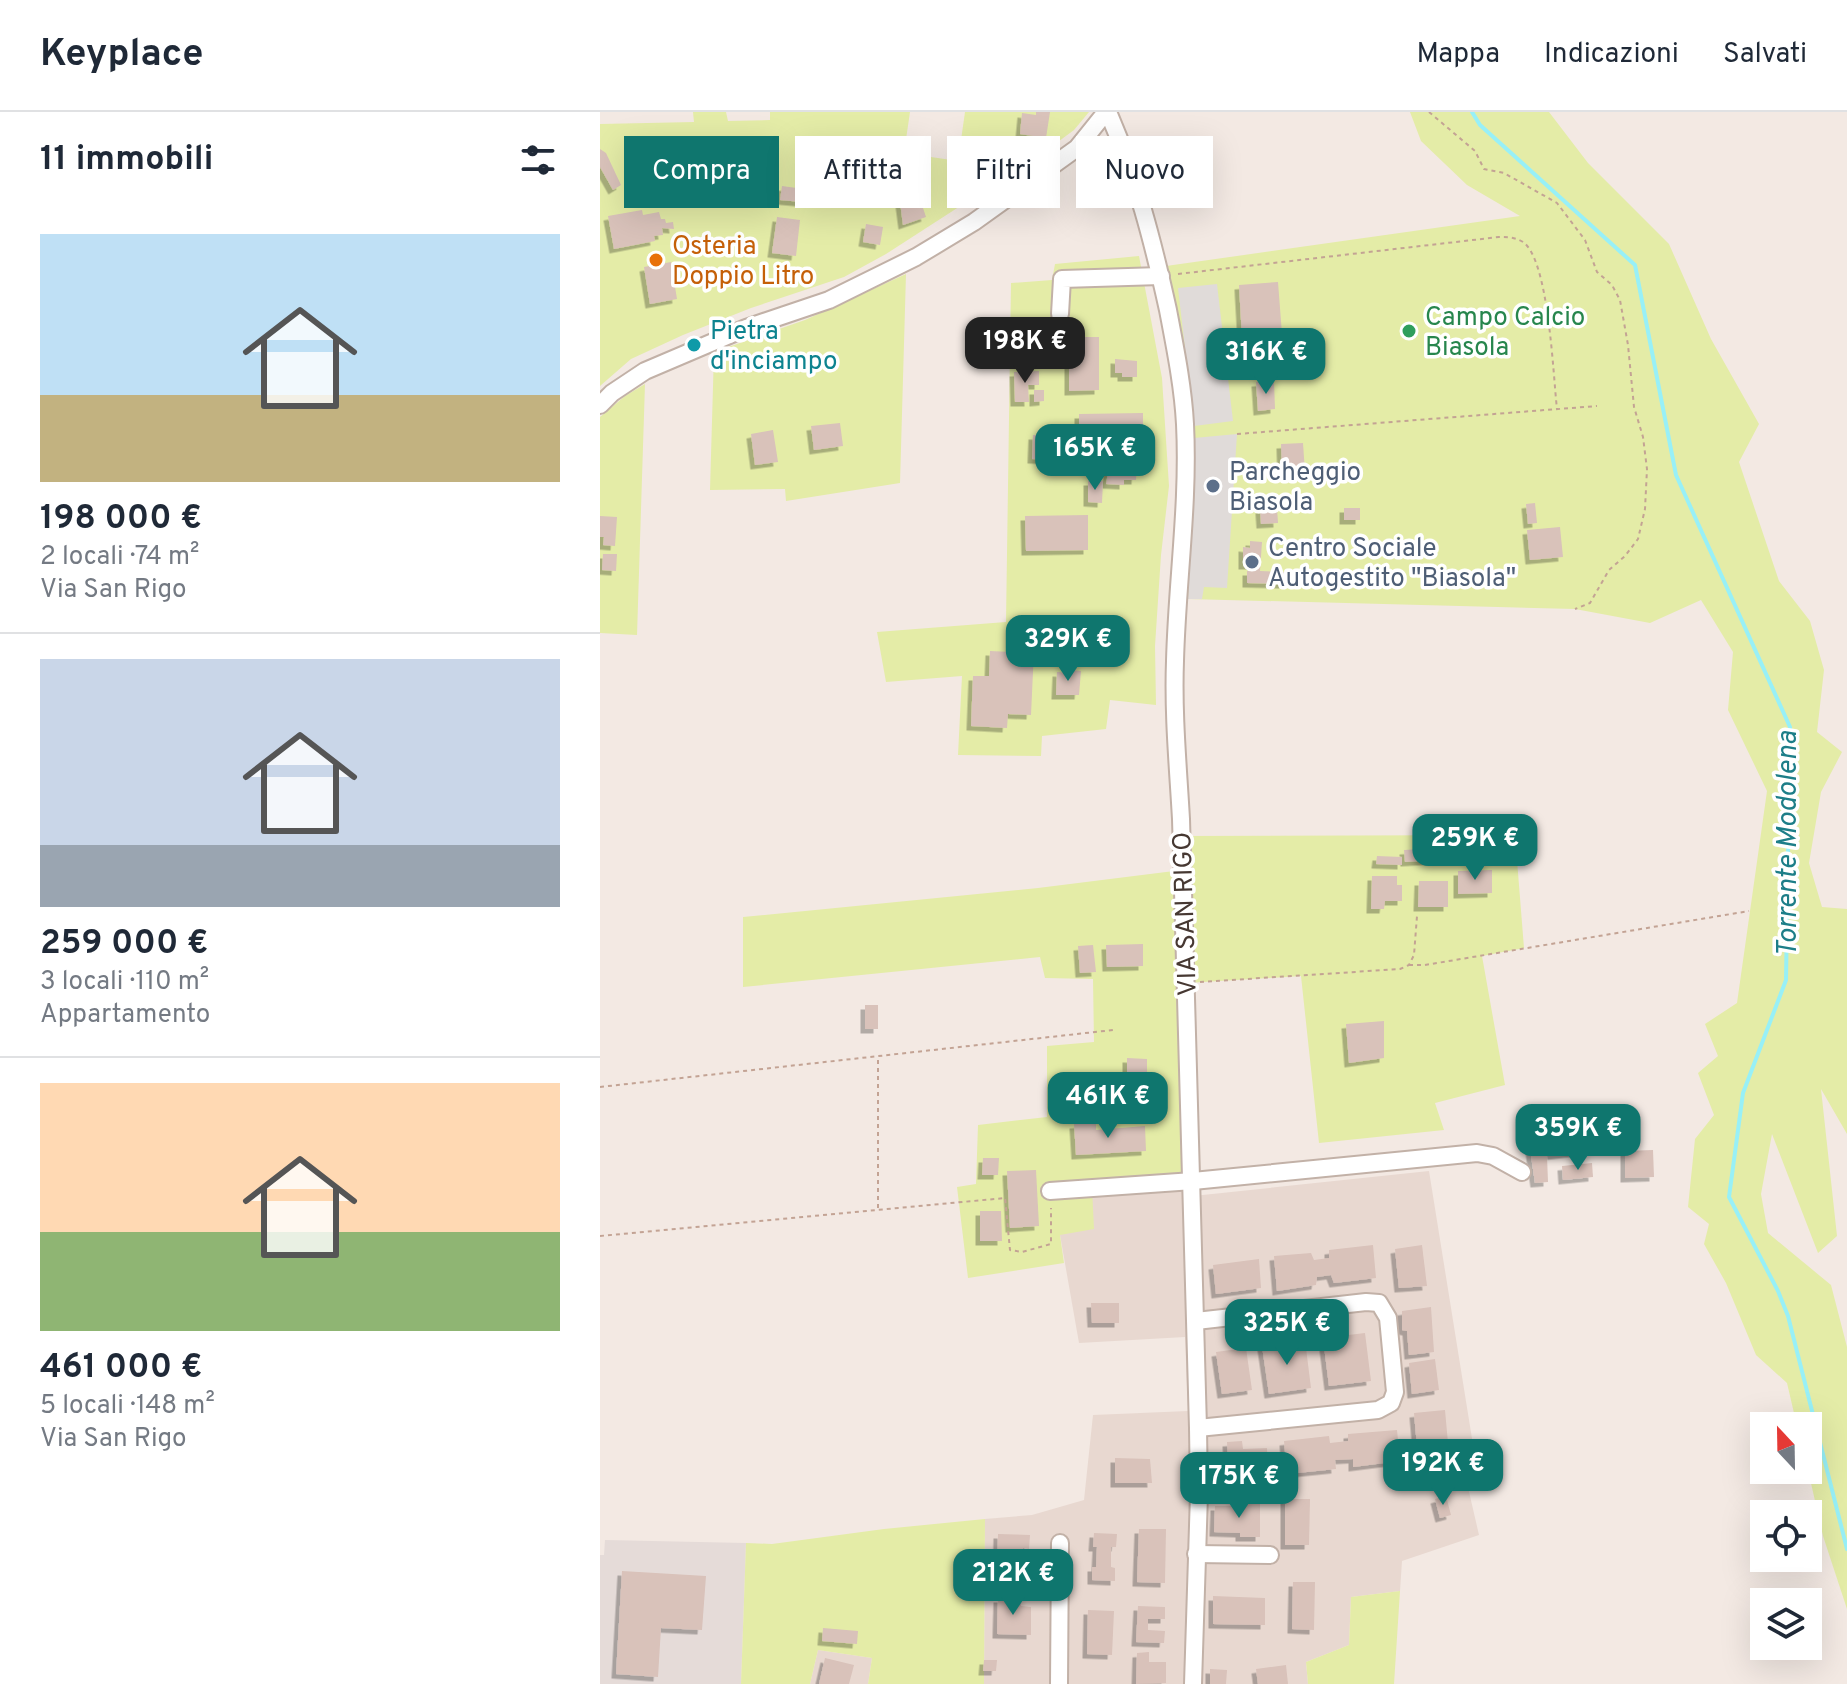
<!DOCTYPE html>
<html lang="it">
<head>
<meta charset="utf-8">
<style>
  :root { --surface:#fff; --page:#f6f6f7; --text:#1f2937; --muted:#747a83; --line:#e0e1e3; --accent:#0f766e }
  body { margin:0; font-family:Overpass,sans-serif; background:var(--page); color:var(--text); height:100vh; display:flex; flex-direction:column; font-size:30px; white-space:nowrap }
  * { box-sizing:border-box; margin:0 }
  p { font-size:26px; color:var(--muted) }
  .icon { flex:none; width:44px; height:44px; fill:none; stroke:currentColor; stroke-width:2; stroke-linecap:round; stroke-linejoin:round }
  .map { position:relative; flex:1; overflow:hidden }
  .drawer { display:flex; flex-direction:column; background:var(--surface); width:600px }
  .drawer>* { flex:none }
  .guide { position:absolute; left:24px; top:24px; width:760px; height:72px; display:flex; gap:16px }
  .needle { width:52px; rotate:338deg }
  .buttons { position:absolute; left:1150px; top:1300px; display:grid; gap:16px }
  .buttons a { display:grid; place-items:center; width:72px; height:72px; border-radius:0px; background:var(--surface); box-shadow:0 8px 32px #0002; font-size:40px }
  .price { position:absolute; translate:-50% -68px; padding:0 18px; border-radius:16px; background:var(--accent); color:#fff; font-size:26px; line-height:52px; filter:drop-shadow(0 2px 4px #0008) }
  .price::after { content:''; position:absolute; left:50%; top:48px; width:24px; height:18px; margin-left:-12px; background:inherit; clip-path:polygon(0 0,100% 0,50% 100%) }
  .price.selected { background:#222; color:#fff }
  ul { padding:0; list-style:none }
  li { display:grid; align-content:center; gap:16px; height:424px; padding:0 40px }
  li+li { border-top:2px solid var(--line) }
  li span { display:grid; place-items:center; height:248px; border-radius:0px; color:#555 }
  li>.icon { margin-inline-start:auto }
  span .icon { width:144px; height:144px; fill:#fffc; stroke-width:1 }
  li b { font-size:34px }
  h2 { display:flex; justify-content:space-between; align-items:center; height:96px; padding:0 40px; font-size:34px }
  .tag { padding:0 28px; border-radius:0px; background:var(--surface); box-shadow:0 8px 32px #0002; font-size:28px; line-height:72px }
  .tag.selected { background:var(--accent); color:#fff }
  header { display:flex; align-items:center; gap:48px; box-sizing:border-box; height:112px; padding:0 40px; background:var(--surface); border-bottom:2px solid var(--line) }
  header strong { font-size:38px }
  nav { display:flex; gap:44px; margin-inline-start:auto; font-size:28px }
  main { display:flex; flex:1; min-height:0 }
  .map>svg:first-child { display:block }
  .residential { fill:#e8d8d0 }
  .industrial { fill:#e5dbd8 }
  .green { fill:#e4eca7 }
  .parking { fill:#e0dbd9 }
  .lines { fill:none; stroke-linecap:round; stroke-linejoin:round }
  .stream { stroke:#98f0f7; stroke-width:4 }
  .building { fill:#d9c2ba; filter:url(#shadow) }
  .minor-casing { stroke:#c2b1a7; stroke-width:20 }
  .path { stroke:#c3a394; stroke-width:2; stroke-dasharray:4 4; stroke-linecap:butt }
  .minor { stroke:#fff; stroke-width:16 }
  .food-dot { fill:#e8710a; stroke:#fff; stroke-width:3 }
  .leisure-dot { fill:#2e9e5b; stroke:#fff; stroke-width:3 }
  .culture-dot { fill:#0f9aa8; stroke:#fff; stroke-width:3 }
  .service-dot { fill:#5c6f8a; stroke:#fff; stroke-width:3 }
  .labels { text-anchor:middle; stroke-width:7; stroke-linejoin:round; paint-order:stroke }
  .food-label { font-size:26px; fill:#c56008; stroke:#fff; text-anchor:start }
  .leisure-label { font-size:26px; fill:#27864d; stroke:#fff; text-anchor:start }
  .culture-label { font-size:26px; fill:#0d838f; stroke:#fff; text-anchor:start }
  .service-label { font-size:26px; fill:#4e5e75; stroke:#fff; text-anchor:start }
  .street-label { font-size:26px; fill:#463832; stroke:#fff }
  .water-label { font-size:28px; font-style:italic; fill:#1d7e88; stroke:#fff }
</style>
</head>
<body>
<header>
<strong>Keyplace</strong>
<nav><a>Mappa</a><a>Indicazioni</a><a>Salvati</a></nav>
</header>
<main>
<section class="drawer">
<h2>11 immobili<svg class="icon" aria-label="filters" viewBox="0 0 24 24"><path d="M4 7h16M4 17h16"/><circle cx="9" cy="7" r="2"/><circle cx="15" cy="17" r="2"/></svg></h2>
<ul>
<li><span style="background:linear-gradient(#bfe0f5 65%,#c2b280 0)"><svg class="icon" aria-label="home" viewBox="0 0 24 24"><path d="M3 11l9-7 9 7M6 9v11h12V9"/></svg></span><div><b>198 000 €</b><p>2 locali · 74 m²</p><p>Via San Rigo</p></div></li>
<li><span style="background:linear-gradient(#c9d6e8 75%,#9aa5b1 0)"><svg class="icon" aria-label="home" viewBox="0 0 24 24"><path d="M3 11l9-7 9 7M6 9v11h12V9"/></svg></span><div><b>259 000 €</b><p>3 locali · 110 m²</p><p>Appartamento</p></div></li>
<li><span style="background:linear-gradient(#ffd9b3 60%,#8fb573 0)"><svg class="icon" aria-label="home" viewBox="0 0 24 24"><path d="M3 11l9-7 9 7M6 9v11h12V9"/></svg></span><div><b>461 000 €</b><p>5 locali · 148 m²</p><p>Via San Rigo</p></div></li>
</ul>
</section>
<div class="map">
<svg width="1247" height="1572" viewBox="0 0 1247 1572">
  <defs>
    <filter id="shadow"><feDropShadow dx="-4.5" dy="4.5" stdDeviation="0" flood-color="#0004"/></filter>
  </defs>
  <rect width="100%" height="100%" fill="#f3e9e3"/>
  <g class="residential">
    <path d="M829,1059L874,1339L861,1345L879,1423L802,1449L800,1479L751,1485L749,1533L706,1550L708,1572H384L385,1407L432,1403L484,1388L493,1303L588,1299L585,1225L479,1231L460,1123L492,1076L593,1069V1084Z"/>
    <path d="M218,1538L272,1546L268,1572H210Z"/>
  </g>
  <path class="industrial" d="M5,1428L146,1431L141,1572H0V1443H4Z"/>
  <g class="green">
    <path d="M93,0H126L128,9L170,8V0H310L304,41L358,49L365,0H489L474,18L447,38L286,142L244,165L151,196L83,223L31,247L0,274V12L94,10Z"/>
    <path d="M810,0H949L988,51L1069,132L1111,227L1159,312L1139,350L1179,469L1210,509L1224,558L1217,620L1242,640L1221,680L1209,751L1222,795L1247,797V1022L1221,977L1237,1124L1218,1141L1172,1022L1161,1082L1168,1121L1231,1173L1247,1235V1497L1223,1424L1208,1358V1314H1197L1187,1271L1156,1243L1126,1171L1104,1132L1109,1112L1088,1095L1095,1027L1114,1003L1098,961L1118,944L1105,912L1137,891L1167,679L1128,598L1133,540L1101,488L1050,511L975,497L588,487L594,314L585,315L559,155L920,104L867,73L821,29Z"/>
    <path d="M539,144L562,266L569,374L561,443L555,534L556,593L510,588L506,617L442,624L441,644L358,643L362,564L286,570L277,520L406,510L411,171L452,168L455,152Z"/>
    <path d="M306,162L300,371L186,389L185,377L110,378L114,240L205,208Z"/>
    <path d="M45,272L37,523L0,521V305L25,284Z"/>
    <path d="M915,723L924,836L882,844L905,973L835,991L844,1018L719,1031L701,864L587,871L593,1069L492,1076L494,1117L460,1123L464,1151L368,1166L357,1075L376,1072L378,1013L447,1005V934L494,930L493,867L445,866L440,845L143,875V805L438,776L582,758V724Z"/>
    <path d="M385,1407L384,1572H268L272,1546L218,1538L210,1572H141L146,1431L172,1432L284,1417Z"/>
    <path d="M800,1479L794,1572H708L706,1550L749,1533L751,1485Z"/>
  </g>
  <g class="parking">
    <path d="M617,172L633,309L594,314L578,176Z"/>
    <path d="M637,322L627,476L604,475L602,487H588L594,326Z"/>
  </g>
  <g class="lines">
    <path class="stream" d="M872,0L880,13L1035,153L1076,363L1190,615L1186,868L1143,981L1129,1085L1178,1179L1188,1204L1247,1437"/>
  </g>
  <g class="building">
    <path d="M436,0H450L446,26L420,22L422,1L436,3Z"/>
    <path d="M0,37L6,41L21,73L13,78L0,55Z"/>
    <path d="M273,63L288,65L284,91L269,89Z"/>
    <path d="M182,74L204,77L202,90L180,88Z"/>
    <path d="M319,84L326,105L303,113L300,90Z"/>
    <path d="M42,98L43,103L59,100L61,107H65L66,111L73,110L74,117L62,116L63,123L54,124L55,129L14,137L8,104Z"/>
    <path d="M177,105L200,108L196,144L172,141Z"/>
    <path d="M266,112L283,115L280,133L263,130Z"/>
    <path d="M71,150L77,187L50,192L44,155Z"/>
    <path d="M678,170L684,248L653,250V244H643L639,173Z"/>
    <path d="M419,211H438L439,237H419Z"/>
    <path d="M469,225H499V278L469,279Z"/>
    <path d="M515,247L537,249V265H522V261H515Z"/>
    <path d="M439,259V273H428L429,290H415L414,260Z"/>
    <path d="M674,269L675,297L658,299L656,270Z"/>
    <path d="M434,278H444V289L434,290Z"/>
    <path d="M543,301V330L479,331V302Z"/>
    <path d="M240,311L243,334L214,338L211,314Z"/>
    <path d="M173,318L178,350L155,353L151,322Z"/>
    <path d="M433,323L454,324L453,348L432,347Z"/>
    <path d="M703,331L705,360L682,361L681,332Z"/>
    <path d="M510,350L537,352L536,368H524V373L506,372Z"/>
    <path d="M488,369H503L502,391L488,390Z"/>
    <path d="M935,391L937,411L928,412L926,392Z"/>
    <path d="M677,396L678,411L661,412L660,397Z"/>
    <rect x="744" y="396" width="16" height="12"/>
    <path d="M488,403V438L426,439L425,404Z"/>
    <path d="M0,404L17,405L15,434L3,433L4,425H0Z"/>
    <path d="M960,415L963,445L930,448L927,418Z"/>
    <path d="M650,429L662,430L660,459L684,460V472L647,471V459H654V453H643V435L650,436Z"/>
    <path d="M3,442H17L16,459L2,458Z"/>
    <path d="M411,537L434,538L431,603L408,602L407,616L371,614L373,564H389L390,539L411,540Z"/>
    <path d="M470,558L481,559L479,583H456L457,560L469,561Z"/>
    <path d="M837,736L838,748L805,750L804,738Z"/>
    <path d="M777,744L802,745V753L776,752Z"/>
    <path d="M892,758V781L858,782V759Z"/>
    <path d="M772,764H797V773H802V789H785L784,797H771Z"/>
    <path d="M819,769H848V795H818Z"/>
    <path d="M543,832V854L507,855L506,833Z"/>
    <path d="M493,833L496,860L480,861L478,834Z"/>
    <rect x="265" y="893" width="13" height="24"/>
    <path d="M784,909V946L749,951L746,912Z"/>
    <path d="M527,946L547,947V966H527Z"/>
    <path d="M496,1010V1018L545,1014L546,1039L476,1043L474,1012Z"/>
    <path d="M1010,1019L1013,1036L947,1044L948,1070L935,1071L929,1030Z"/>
    <path d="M1053,1038L1054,1065L1025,1066V1039Z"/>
    <path d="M383,1046H399L398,1063H382Z"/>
    <path d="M992,1051L993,1065L963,1068L962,1054Z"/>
    <path d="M436,1058L439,1114L410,1116L407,1059Z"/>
    <path d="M380,1099H401L402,1129H380Z"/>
    <path d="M773,1133L776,1166L734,1171L731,1163L717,1165L716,1173L677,1179L674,1144L711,1141L714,1148L729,1146V1138Z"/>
    <path d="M822,1133L827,1174L799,1176L795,1137Z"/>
    <path d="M659,1147L661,1176L616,1182L613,1153Z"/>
    <path d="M491,1191H519V1211H492Z"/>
    <path d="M831,1195L834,1240L809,1243L807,1219L802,1218V1199Z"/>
    <path d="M765,1221L771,1269L729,1274L723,1226Z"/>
    <path d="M705,1228L711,1276L669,1282L662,1234Z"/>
    <path d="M646,1236L652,1278L622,1282L616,1240Z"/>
    <path d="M835,1247L839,1278L812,1282L809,1251Z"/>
    <path d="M845,1298L849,1342L827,1344L826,1334L817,1335L814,1301Z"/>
    <path d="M797,1318L800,1349L753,1355V1347L735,1348L736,1357L687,1362L684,1329L729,1324L730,1331L748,1329V1322Z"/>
    <path d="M642,1329L643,1337L667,1336L668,1362L629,1364L627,1330Z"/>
    <path d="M515,1346L550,1347L552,1371H515Z"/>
    <path d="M846,1384L851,1403L840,1406L835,1387Z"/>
    <path d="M685,1387H710L709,1433H685Z"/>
    <path d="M640,1391H660V1425H640V1421L614,1420L615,1394H640Z"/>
    <path d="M539,1417H566L565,1471L537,1470Z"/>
    <path d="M494,1421L517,1422L516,1435H511V1455L515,1456V1469L492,1468V1455H496L497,1435H493Z"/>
    <path d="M398,1422L430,1423L429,1437L423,1436V1448H429L428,1465L397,1463Z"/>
    <path d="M22,1459L106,1464L102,1518L61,1516L58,1565L16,1562Z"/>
    <path d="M693,1470H715L714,1518L692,1517Z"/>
    <path d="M613,1484L665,1486V1513L613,1512Z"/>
    <path d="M398,1486H421V1494L431,1495V1523L397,1522Z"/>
    <path d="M538,1494L565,1495V1507H548V1518L565,1519L564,1531L536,1530Z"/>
    <path d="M488,1498L514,1499L512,1543L487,1542Z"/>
    <path d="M223,1516L258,1519L257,1532L222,1529Z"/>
    <path d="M549,1540V1550H566V1571L536,1572L537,1541Z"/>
    <path d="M225,1546L254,1553L249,1572H219Z"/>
    <path d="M384,1548H397L396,1559H383Z"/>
    <path d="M686,1553L688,1572H658L656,1557Z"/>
    <path d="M610,1557L627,1558L626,1572H610Z"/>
  </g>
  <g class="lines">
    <g class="minor-casing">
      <g id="minor">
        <path d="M508,0C536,64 553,130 568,198C575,235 583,274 585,312C589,391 577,470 575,549C573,602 578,654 581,707L598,1316L599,1382L593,1572"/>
        <path d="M460,202L462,167L561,164"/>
        <path d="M0,293L12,281L45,259L146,216L229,188L316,145L374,110L477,36L506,0"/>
        <path d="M450,1079L593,1069L877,1041L893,1044L922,1060"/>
        <path d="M596,1209L766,1190L779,1191L788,1206L795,1280L791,1291L778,1298L598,1316"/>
        <path d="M596,1442L670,1443"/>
        <path d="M459,1572L460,1431"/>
      </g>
    </g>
    <g class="path">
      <path d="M829,0L875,39L884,57L904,61L957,91L985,128L997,160L1012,173L1020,188L1028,233L1034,295L1043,325L1047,357L1045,397L1038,427L1025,444L1009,458L990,491L975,497"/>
      <path d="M578,162L899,125C907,125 915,125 923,130C949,148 953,263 957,297"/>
      <path d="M637,322L997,294"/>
      <path d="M809,853H825L1149,799"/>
      <path d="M600,870L800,857L809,853L814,843L817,804"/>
      <path d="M0,975L513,918"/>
      <path d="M278,1096V947"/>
      <path d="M0,1124L405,1086L410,1138L422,1140L451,1132V1096"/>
    </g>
    <use href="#minor" class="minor"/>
  </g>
  <circle class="food-dot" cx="56" cy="148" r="8"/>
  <circle class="leisure-dot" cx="809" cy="219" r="8"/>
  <circle class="culture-dot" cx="94" cy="233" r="8"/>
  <g class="service-dot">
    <circle cx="613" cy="374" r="8"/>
    <circle cx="652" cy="450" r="8"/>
  </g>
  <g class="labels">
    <g class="food-label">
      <text x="72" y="142">Osteria<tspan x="72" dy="30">Doppio Litro</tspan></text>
    </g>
    <g class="leisure-label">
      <text x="825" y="213">Campo Calcio<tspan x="825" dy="30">Biasola</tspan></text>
    </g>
    <g class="culture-label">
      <text x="110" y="227">Pietra<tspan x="110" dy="30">d'inciampo</tspan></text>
    </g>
    <g class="service-label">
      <text x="629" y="368">Parcheggio<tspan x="629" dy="30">Biasola</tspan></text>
      <text x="668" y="444">Centro Sociale<tspan x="668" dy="30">Autogestito "Biasola"</tspan></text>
    </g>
    <g class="street-label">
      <text transform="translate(584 802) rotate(-92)" y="9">VIA SAN RIGO</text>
    </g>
    <g class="water-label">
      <text transform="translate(1186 732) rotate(-90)" y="10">Torrente Modolena</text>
    </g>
  </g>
</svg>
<div class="buttons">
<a><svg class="needle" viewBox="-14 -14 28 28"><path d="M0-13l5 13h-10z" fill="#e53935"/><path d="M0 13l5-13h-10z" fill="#747a83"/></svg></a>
<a><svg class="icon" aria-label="locate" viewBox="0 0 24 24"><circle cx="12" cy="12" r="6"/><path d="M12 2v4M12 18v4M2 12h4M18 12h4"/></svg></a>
<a><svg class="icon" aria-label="layers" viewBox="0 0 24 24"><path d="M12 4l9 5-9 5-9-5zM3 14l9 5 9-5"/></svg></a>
</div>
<b class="price selected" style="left:425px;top:273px">198K €</b>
<b class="price" style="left:666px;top:284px">316K €</b>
<b class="price" style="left:495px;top:380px">165K €</b>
<b class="price" style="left:468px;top:571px">329K €</b>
<b class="price" style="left:875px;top:770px">259K €</b>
<b class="price" style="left:508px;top:1028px">461K €</b>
<b class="price" style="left:978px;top:1060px">359K €</b>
<b class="price" style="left:687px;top:1255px">325K €</b>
<b class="price" style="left:843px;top:1395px">192K €</b>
<b class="price" style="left:639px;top:1408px">175K €</b>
<b class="price" style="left:413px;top:1505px">212K €</b>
<div class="guide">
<a class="tag selected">Compra</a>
<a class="tag">Affitta</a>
<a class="tag">Filtri</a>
<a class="tag">Nuovo</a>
</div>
</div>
</main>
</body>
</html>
